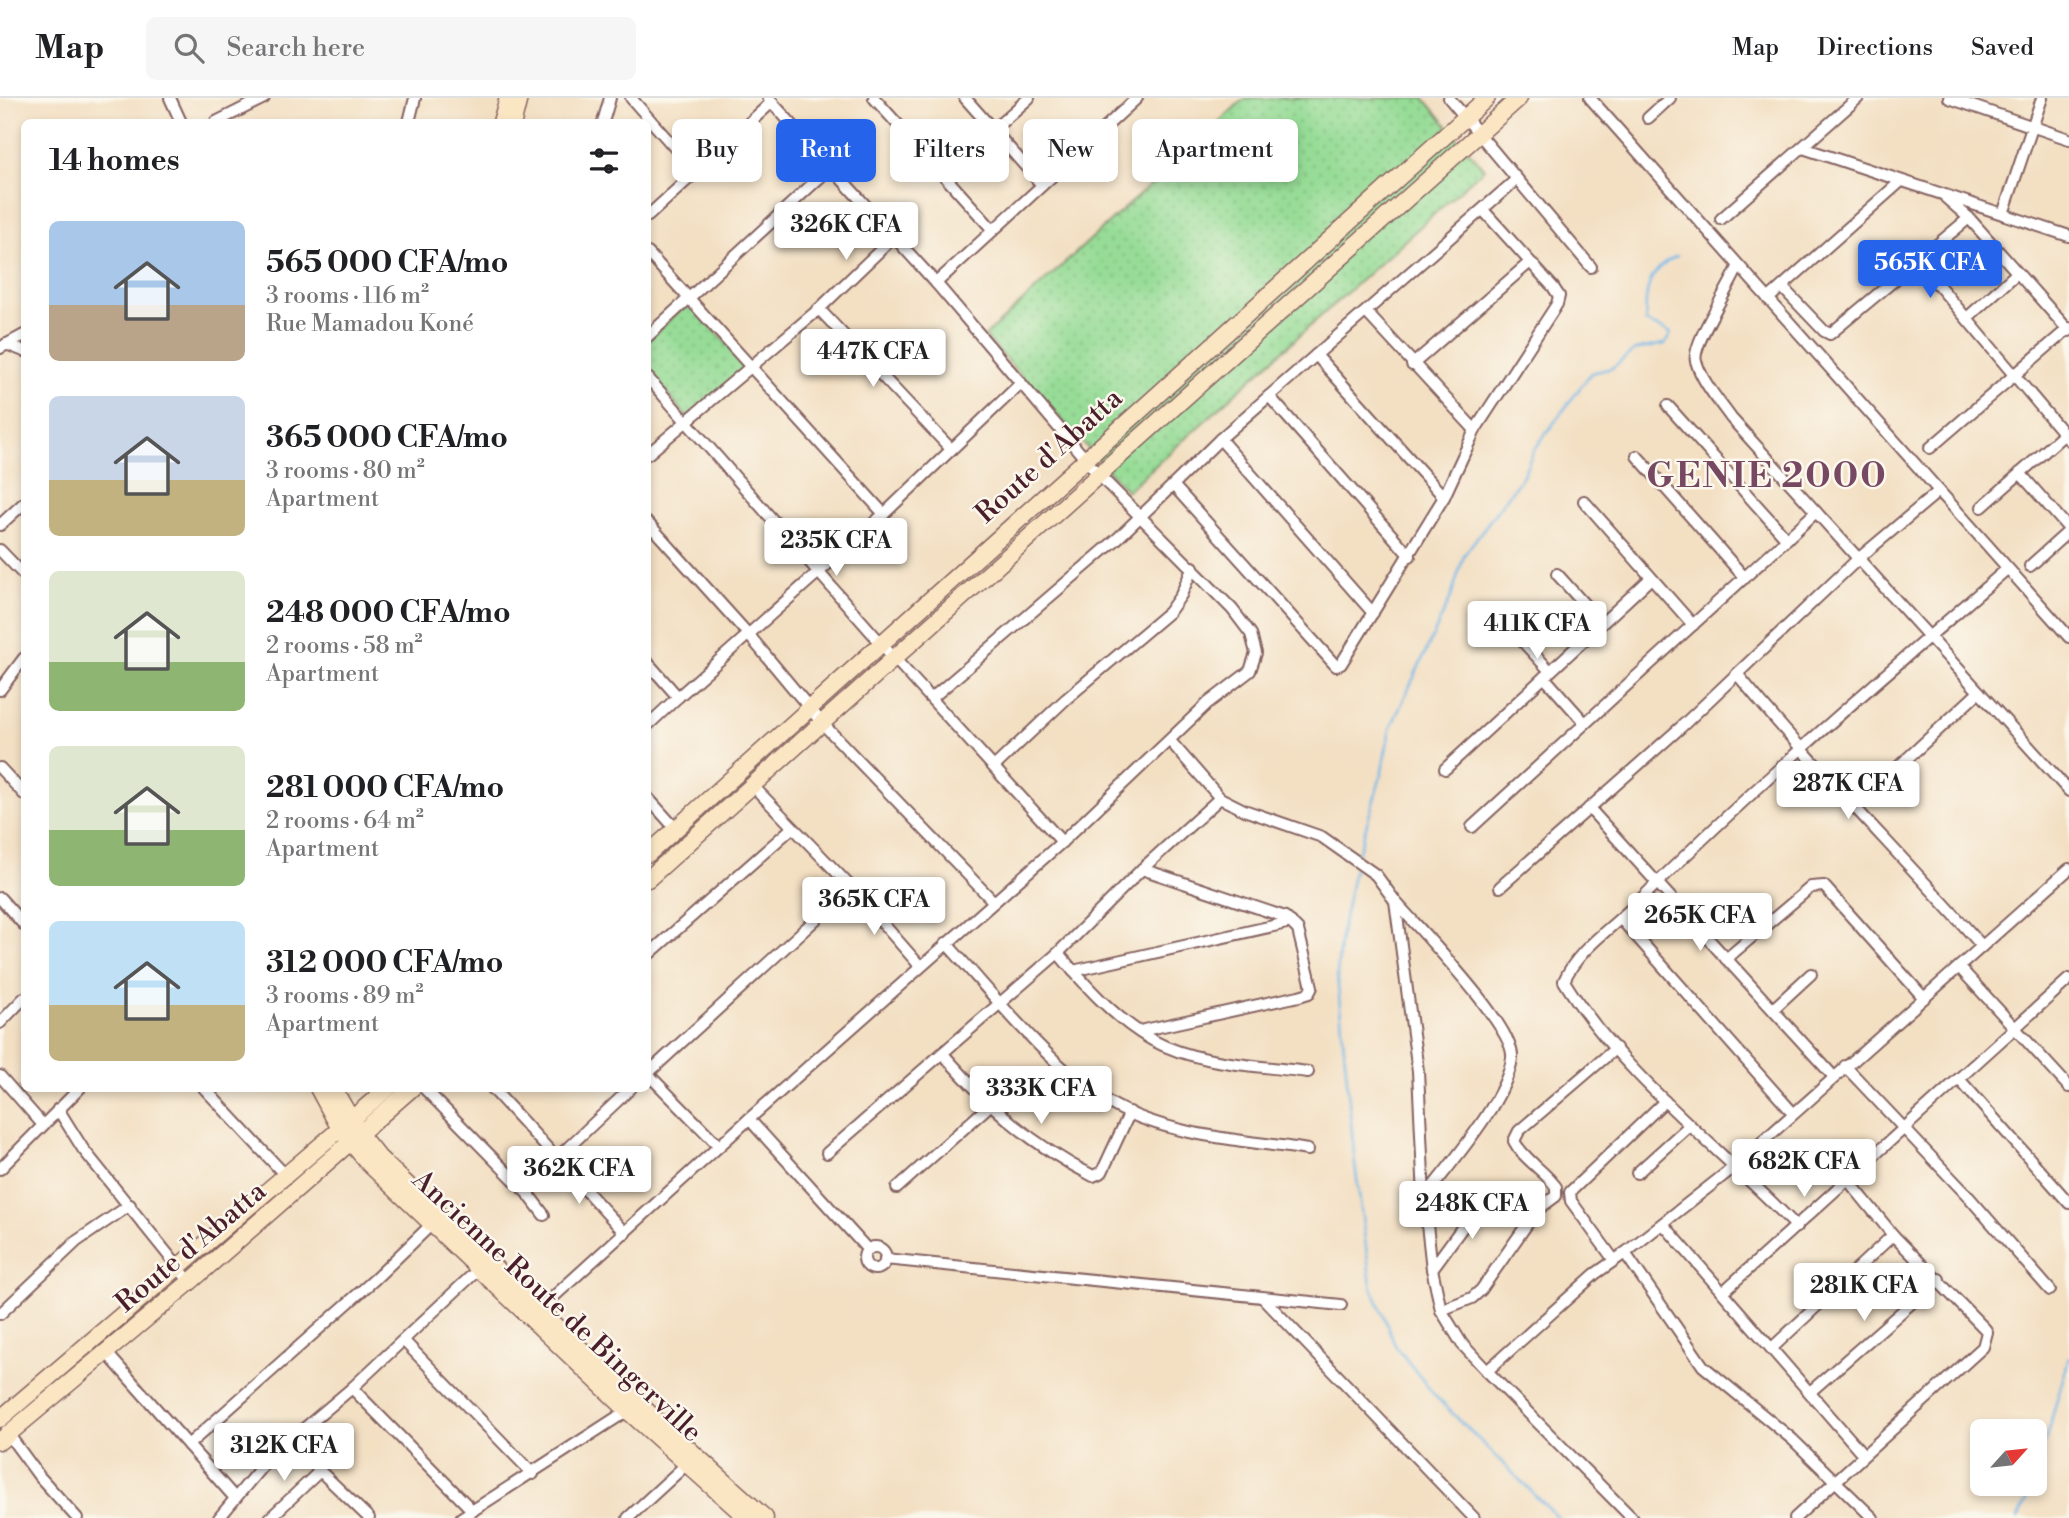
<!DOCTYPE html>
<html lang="en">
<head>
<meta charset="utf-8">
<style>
  :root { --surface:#fff; --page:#f6f6f6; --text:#202124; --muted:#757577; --line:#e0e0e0; --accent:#2563eb }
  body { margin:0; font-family:"Libre Bodoni",serif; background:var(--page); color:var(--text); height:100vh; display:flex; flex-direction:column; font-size:26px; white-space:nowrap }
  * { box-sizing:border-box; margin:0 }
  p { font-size:23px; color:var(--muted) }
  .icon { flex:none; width:38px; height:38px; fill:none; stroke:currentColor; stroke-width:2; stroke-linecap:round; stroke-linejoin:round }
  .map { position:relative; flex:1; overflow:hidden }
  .sheet { position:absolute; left:21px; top:21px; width:630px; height:973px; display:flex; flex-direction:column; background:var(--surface); border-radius:10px; box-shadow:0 4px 10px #0003 }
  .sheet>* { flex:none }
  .banner { position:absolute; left:672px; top:21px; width:665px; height:63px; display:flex; gap:14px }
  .needle { width:46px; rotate:63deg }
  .controls { position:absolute; left:1970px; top:1321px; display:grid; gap:14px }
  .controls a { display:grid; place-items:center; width:77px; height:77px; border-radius:10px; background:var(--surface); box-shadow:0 4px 10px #0003; font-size:35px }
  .price { position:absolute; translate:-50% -60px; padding:0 16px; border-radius:7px; background:#fff; color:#222; font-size:23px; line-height:46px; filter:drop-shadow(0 2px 4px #0008) }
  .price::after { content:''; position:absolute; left:50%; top:42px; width:21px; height:16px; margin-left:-10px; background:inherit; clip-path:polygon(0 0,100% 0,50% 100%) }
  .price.on { background:var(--accent); color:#fff }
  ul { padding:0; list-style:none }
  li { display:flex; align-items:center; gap:21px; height:175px; padding:0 28px }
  li span { display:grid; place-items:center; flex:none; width:196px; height:140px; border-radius:10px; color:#555 }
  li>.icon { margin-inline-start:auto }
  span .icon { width:84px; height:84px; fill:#fffc; stroke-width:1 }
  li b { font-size:30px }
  h2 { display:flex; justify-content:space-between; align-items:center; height:84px; padding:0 28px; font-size:30px }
  .chip { padding:0 24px; border-radius:10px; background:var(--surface); box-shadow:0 4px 10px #0003; font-size:24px; line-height:63px }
  .chip.on { background:var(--accent); color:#fff }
  header { display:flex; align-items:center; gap:42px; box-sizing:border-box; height:98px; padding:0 35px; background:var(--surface); border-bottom:2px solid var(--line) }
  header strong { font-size:33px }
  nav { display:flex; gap:38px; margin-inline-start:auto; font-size:24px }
  .search { width:490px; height:63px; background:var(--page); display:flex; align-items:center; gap:18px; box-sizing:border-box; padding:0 24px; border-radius:10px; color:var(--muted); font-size:26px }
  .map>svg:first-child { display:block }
  .grass { fill:url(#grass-dots); stroke:#707e60; stroke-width:2 }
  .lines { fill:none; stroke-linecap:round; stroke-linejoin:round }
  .stream { stroke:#6fb5e6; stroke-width:2.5 }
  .street-casing { stroke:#856260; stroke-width:14 }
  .secondary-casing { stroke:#856260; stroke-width:19 }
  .street { stroke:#fff; stroke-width:10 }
  .secondary { stroke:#fbe6c4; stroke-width:16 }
  .labels { text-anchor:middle; stroke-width:5; stroke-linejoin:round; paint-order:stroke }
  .street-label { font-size:28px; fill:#4a1f2b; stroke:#fbf7ec }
  .district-label { font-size:35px; font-weight:bold; letter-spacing:2px; fill:#774861; stroke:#fbf7ec }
</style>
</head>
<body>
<header>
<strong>Map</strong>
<div class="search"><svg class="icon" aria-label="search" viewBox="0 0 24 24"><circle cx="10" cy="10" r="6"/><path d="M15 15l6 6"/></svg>Search here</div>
<nav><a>Map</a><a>Directions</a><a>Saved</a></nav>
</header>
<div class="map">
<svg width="2069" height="1420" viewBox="0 0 2069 1420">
  <defs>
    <pattern id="grass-dots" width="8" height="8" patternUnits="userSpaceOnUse" patternTransform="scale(1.75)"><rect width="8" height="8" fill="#96dc96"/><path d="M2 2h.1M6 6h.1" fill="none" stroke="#83bc81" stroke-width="1.8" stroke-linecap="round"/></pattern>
  </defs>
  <rect width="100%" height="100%" fill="#fbf7ec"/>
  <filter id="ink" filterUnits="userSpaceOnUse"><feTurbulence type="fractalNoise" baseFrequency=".0143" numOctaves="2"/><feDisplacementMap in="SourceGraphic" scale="14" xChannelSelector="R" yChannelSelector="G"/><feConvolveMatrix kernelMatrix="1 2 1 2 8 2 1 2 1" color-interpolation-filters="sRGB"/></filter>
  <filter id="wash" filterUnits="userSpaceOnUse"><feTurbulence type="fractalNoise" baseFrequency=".00686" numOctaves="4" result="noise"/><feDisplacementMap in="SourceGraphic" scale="28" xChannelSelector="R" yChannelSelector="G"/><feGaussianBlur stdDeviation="1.57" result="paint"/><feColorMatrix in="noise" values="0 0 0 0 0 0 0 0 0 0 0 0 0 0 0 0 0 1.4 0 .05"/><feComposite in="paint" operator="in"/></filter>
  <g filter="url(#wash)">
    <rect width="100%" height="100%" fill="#f3dfc2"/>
    <g class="grass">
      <path d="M1245,0H1424L1484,71L1127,393L985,238Z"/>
      <path d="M689,204L749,270L687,319L648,273V242Z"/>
    </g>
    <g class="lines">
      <g class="stream">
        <path d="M1358,756L1381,678L1390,631L1451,499L1464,457L1522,379L1534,352L1591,275L1612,270L1635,252L1665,246L1671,235L1646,224C1644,193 1648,172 1677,158"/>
        <path d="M1354,771L1341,835L1337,877L1355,1066L1371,1187L1395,1247L1435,1298L1558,1420"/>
        <path d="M2035,1378L2069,1260"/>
        <path d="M2018,1420L2033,1386"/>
      </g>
    </g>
  </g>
  <g filter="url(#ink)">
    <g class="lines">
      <g class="street-casing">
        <g id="street">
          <path d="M170,0L181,24"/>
          <path d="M631,0L696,74"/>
          <path d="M874,0L993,132"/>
          <path d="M965,0L1042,87"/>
          <path d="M1449,0L1591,169"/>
          <path d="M1590,0L2069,539"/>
          <path d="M1949,0L2069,41"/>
          <path d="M1648,20L1670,0"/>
          <path d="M216,24L264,0"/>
          <path d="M409,24L415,0"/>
          <path d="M603,24L610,0"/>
          <path d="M993,32L1029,0"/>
          <path d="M1803,50L2069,138"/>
          <path d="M1946,100L1969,120L2069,233"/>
          <path d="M1483,112L1553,189L1559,198L1557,206L1475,332L1444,399L1341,566L1336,568L1173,387L1220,341L1517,81"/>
          <path d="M2003,116L2042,0"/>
          <path d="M648,118L772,4"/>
          <path d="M1721,121L1858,0"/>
          <path d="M648,155L884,416"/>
          <path d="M1918,163L2069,342"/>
          <path d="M1738,169C1730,189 1691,247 1696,263C1702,284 1719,303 1731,320L2069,693"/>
          <path d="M936,185L1137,0"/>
          <path d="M1782,189L1824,233L1830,236L1969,120"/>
          <path d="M1768,201L1900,84"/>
          <path d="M819,211L950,350"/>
          <path d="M1366,214L1475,332"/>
          <path d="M1967,220L2017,175"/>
          <path d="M648,238L831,69"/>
          <path d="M6,246L24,253"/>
          <path d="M0,250L24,237"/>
          <path d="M1316,257L1444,399"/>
          <path d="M1412,267L1529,165"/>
          <path d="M648,280L894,560L1062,744"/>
          <path d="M1269,298L1410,458"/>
          <path d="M1668,308L1787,441"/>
          <path d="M1220,341L1373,515"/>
          <path d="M1930,350L2069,230"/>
          <path d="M648,356L819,211L894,139"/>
          <path d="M1637,358L1745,480"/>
          <path d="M2020,375L2069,431"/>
          <path d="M1584,403L1693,527"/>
          <path d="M1982,409L2069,332"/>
          <path d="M648,425L748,536L822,625L993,803"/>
          <path d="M0,427L24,405"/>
          <path d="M0,452L24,477"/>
          <path d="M2030,468L2069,433"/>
          <path d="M1557,476L1601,525"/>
          <path d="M1514,534L1550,573"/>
          <path d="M648,565L678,599L884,416L1021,285"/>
          <path d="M1738,577C1815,671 1902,757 1982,848"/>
          <path d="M1544,579L1585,625"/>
          <path d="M0,592L24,560"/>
          <path d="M932,600L1118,440L1173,387"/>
          <path d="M648,627L678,599"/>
          <path d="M1171,644L1220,700L1244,712L1322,739L1376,777L1395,803L1418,973L1424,1100L1432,1171L1441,1212L1462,1246L1487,1273L1595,1176L1625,1155"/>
          <path d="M995,668L1066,601L1169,514L1181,497L1193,469"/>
          <path d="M0,670L24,696"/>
          <path d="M1445,671L1651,480"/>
          <path d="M648,700L675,730"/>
          <path d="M1856,708L1979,594"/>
          <path d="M1589,710L1834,979"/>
          <path d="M1472,729L1816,414"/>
          <path d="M851,789L920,868"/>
          <path d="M1500,789L1680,630L1858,461L1939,393"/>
          <path d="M0,800L24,827"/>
          <path d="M1395,803C1418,830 1516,930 1512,960C1507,1002 1450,1066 1424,1100"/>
          <path d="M1621,821L1793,1015"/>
          <path d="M946,845C995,898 1053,974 1115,1008C1172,1039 1246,1042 1308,1052"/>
          <path d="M1058,855C1084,886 1115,921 1152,942C1198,967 1257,967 1308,974"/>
          <path d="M648,857L792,730"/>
          <path d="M1726,861L1811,789L1824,788L1924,900"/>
          <path d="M1959,869L2069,989"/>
          <path d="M1073,873L1291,824"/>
          <path d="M1773,911L1811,876"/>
          <path d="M0,925L24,900"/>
          <path d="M1140,933L1299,898L1309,895L1312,889L1298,832L1285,819L1142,771"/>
          <path d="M944,957C990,1009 1030,1046 1093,1078L1102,1074L1130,1014"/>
          <path d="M1845,968L1967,1097L2050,1192"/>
          <path d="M648,975L851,789L753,688"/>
          <path d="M648,976L719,1048"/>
          <path d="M0,978L43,1027"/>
          <path d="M1959,981L2069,1105"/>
          <path d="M204,990L286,1078"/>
          <path d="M424,990L529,1097L544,1117"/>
          <path d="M492,990L625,1135"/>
          <path d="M58,1011L83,1051L190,1184"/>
          <path d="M749,1021L868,1152"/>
          <path d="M827,1055L1058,855L1142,771L1220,700"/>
          <path d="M556,1061L631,990"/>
          <path d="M0,1071L80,990"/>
          <path d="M1637,1075L1690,1027"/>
          <path d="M897,1090L989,1008"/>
          <path d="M1664,1127L1862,1355"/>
          <path d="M1797,1129C1720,1050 1622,977 1564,883C1577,852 1613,829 1636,806C1754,688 1882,580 2007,471"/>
          <circle cx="875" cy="1160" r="11"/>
          <path d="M885,1161L1341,1207"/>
          <path d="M1614,1162L1571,1103L1570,1094L1665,1003"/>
          <path d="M1432,1171L1486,1097"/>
          <path d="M1723,1194L2069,881"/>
          <path d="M1263,1200L1474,1420"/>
          <path d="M539,1212L749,1021L1062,744L1208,605L1250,573L1256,555L1251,536L1232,511L1098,376L936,185L768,0"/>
          <path d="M1441,1212L1472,1200L1481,1192L1537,1112L1556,1098V1089C1544,1072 1523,1061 1514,1043L1519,1033L1616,950"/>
          <path d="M0,1216L77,1143L130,1107"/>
          <path d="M404,1243L533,1376"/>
          <path d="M1772,1250L1893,1137"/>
          <path d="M105,1253L234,1399"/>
          <path d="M1487,1273L1632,1420"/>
          <path d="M352,1290L473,1413"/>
          <path d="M1810,1294L1939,1181"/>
          <path d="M6,1333L39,1378L77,1420"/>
          <path d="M295,1341L320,1373L369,1420"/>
          <path d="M188,1347L375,1181L435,1123"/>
          <path d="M219,1420L268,1361L352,1290L482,1168"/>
          <path d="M270,1420L320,1373"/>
          <path d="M461,1420L633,1309"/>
          <path d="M628,1420L690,1363"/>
          <path d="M1795,1420L1983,1249L1987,1234L1985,1231L1893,1137L1848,1082"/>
          <path d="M1873,1420L1792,1341L1703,1268L1625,1155L1734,1069L2069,771"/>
        </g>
      </g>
      <g class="secondary-casing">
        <g id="secondary">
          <path d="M501,24L508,0"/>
          <path d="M513,24L519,0"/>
          <path d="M648,756L1487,0"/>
          <path d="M648,781L1519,0"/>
          <path d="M318,990L340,1031L369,1066L628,1313L747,1420"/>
          <path d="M333,990L361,1038L379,1060L638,1305L765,1420"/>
          <path d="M0,1321L388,990"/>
          <path d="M0,1343L190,1184L412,990"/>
        </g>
      </g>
      <use href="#street" class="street"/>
      <use href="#secondary" class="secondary"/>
    </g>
  </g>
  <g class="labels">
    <g class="street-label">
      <text transform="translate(1048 357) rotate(-42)" y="10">Route d'Abatta</text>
      <text transform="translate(190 1148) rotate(-40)" y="10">Route d'Abatta</text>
      <text transform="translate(558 1207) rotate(43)" y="10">Ancienne Route de Bingerville</text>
    </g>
    <g class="district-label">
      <text x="1767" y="389">GENIE 2000</text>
    </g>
  </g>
</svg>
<div class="controls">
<a><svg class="needle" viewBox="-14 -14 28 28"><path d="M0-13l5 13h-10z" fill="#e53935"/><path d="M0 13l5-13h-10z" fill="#757577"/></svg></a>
</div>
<b class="price" style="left:846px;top:164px">326K CFA</b>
<b class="price on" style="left:1930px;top:202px">565K CFA</b>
<b class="price" style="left:873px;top:291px">447K CFA</b>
<b class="price" style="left:836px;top:480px">235K CFA</b>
<b class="price" style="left:1537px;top:563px">411K CFA</b>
<b class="price" style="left:1848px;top:723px">287K CFA</b>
<b class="price" style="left:874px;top:839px">365K CFA</b>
<b class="price" style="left:1700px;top:855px">265K CFA</b>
<b class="price" style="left:1041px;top:1028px">333K CFA</b>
<b class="price" style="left:1804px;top:1101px">682K CFA</b>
<b class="price" style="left:579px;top:1108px">362K CFA</b>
<b class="price" style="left:1472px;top:1143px">248K CFA</b>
<b class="price" style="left:1864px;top:1225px">281K CFA</b>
<b class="price" style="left:284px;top:1385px">312K CFA</b>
<div class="banner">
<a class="chip">Buy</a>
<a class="chip on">Rent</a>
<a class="chip">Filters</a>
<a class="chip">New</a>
<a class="chip">Apartment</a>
</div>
<section class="sheet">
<h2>14 homes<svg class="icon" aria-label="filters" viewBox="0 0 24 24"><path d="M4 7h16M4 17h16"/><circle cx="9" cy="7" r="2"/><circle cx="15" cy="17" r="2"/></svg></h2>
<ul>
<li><span style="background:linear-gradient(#a9c7e8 60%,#b9a48a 0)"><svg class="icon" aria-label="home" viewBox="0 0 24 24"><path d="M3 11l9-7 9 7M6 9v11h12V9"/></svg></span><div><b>565 000 CFA/mo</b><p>3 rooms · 116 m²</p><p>Rue Mamadou Koné</p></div></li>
<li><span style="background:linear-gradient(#c9d6e8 60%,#c2b280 0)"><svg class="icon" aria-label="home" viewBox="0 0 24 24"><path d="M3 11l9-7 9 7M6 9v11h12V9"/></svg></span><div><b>365 000 CFA/mo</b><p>3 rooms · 80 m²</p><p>Apartment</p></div></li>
<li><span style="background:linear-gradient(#dfe7d0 65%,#8fb573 0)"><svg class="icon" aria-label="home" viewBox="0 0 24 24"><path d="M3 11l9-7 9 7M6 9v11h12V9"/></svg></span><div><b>248 000 CFA/mo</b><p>2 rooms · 58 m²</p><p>Apartment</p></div></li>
<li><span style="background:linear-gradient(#dfe7d0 60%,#8fb573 0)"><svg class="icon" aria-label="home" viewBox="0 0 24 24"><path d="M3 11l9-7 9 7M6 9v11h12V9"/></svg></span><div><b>281 000 CFA/mo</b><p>2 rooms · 64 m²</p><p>Apartment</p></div></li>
<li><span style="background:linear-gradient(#bfe0f5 60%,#c2b280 0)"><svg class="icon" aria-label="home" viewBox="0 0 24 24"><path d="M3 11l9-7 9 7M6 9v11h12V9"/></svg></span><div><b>312 000 CFA/mo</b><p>3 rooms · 89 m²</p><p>Apartment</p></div></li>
</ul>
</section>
</div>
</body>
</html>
